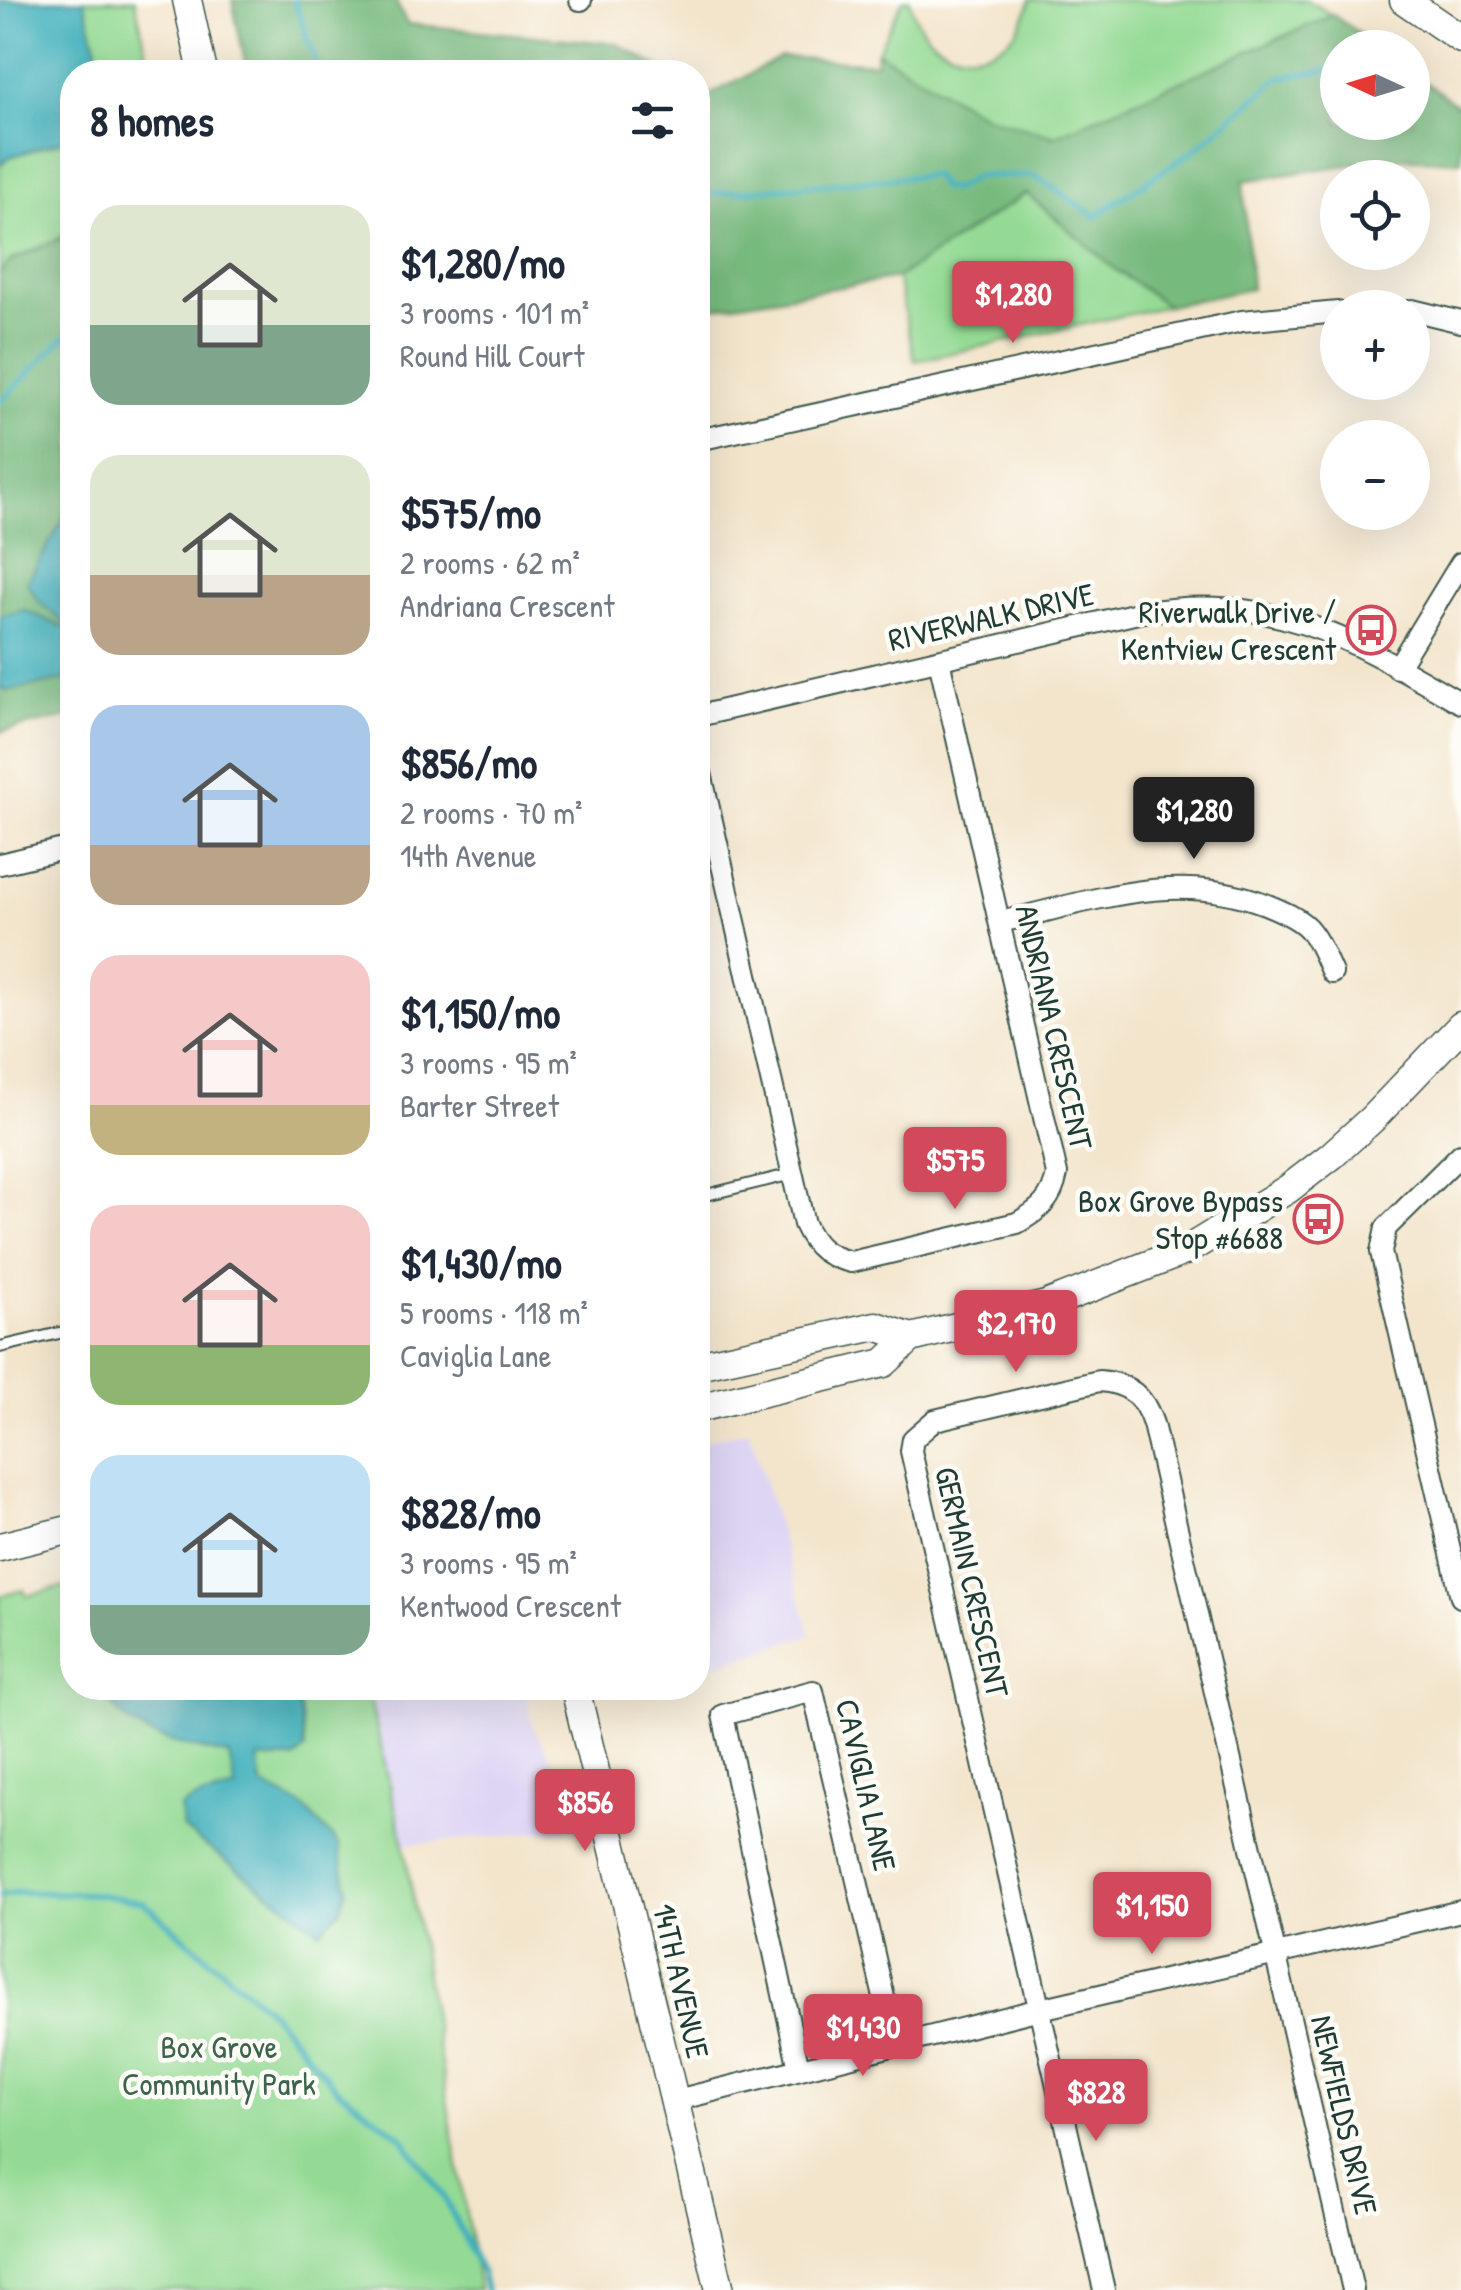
<!DOCTYPE html>
<html lang="en">
<head>
<meta charset="utf-8">
<style>
  :root { --surface:#fff; --page:#f6f6f7; --text:#1f2937; --muted:#747a83; --accent:#d1495b }
  body { margin:0; font-family:"Patrick Hand",sans-serif; background:var(--page); color:var(--text); height:100vh; display:flex; flex-direction:column; font-size:38px; white-space:nowrap }
  * { box-sizing:border-box; margin:0 }
  p { font-size:32px; color:var(--muted) }
  .icon { flex:none; width:55px; height:55px; fill:none; stroke:currentColor; stroke-width:2; stroke-linecap:round; stroke-linejoin:round }
  .map { position:relative; flex:1; overflow:hidden }
  .details { position:absolute; left:60px; top:60px; width:650px; height:1640px; display:flex; flex-direction:column; background:var(--surface); border-radius:40px; box-shadow:0 10px 40px #0002 }
  .details>* { flex:none }
  .needle { width:65px; rotate:274deg }
  .controls { position:absolute; left:1320px; top:30px; display:grid; gap:20px }
  .controls a { display:grid; place-items:center; width:110px; height:110px; border-radius:50%; background:var(--surface); box-shadow:0 10px 40px #0002; font-size:50px }
  .price { position:absolute; translate:-50% -85px; padding:0 22px; border-radius:10px; background:var(--accent); color:#fff; font-size:32px; line-height:65px; filter:drop-shadow(0 2px 5px #0008) }
  .price::after { content:''; position:absolute; left:50%; top:60px; width:30px; height:22px; margin-left:-15px; background:inherit; clip-path:polygon(0 0,100% 0,50% 100%) }
  .price.selected { background:#222; color:#fff }
  ul { padding:0; list-style:none }
  li { display:flex; align-items:center; gap:30px; height:250px; padding:0 30px }
  li span { display:grid; place-items:center; flex:none; width:280px; height:200px; border-radius:30px; color:#555 }
  li>.icon { margin-inline-start:auto }
  span .icon { width:120px; height:120px; fill:#fffc; stroke-width:1 }
  li b { font-size:42px }
  h2 { display:flex; justify-content:space-between; align-items:center; height:120px; padding:0 30px; font-size:42px }
  .map>svg:first-child { display:block }
  .built { fill:#ded5f5 }
  .green { fill:#94da94; stroke:#5a8c64; stroke-width:2.5 }
  .forest { fill:#77ba7e; stroke:#4b7c59; stroke-width:2.5 }
  .water { fill:#41b0bc; stroke:#307678; stroke-width:2.5 }
  .lines { fill:none; stroke-linecap:round; stroke-linejoin:round }
  .stream { stroke:#41b0bc; stroke-width:6 }
  .lane-casing { stroke:#3f564b; stroke-width:14 }
  .street-casing { stroke:#3f564b; stroke-width:24 }
  .secondary-casing { stroke:#3f564b; stroke-width:31 }
  .lane { stroke:#fff; stroke-width:10 }
  .street { stroke:#fff; stroke-width:20 }
  .secondary { stroke:#fff; stroke-width:28 }
  .labels { text-anchor:middle; stroke-width:9; stroke-linejoin:round; paint-order:stroke }
  .poi-label { font-size:32px; fill:#1f3d34; stroke:#fdfcf7; text-anchor:end }
  .street-label { font-size:32px; fill:#1f3d34; stroke:#fdfcf7 }
  .park-label { font-size:32px; fill:#3c644c; stroke:#fdfcf7 }
</style>
</head>
<body>
<div class="map">
<svg width="1461" height="2290" viewBox="0 0 1461 2290">
  <rect width="100%" height="100%" fill="#fdfcf7"/>
  <filter id="ink" filterUnits="userSpaceOnUse"><feTurbulence type="fractalNoise" baseFrequency=".01" numOctaves="2"/><feDisplacementMap in="SourceGraphic" scale="20" xChannelSelector="R" yChannelSelector="G"/><feConvolveMatrix kernelMatrix="1 2 1 2 8 2 1 2 1" color-interpolation-filters="sRGB"/></filter>
  <filter id="wash" filterUnits="userSpaceOnUse"><feTurbulence type="fractalNoise" baseFrequency=".0048" numOctaves="4" result="noise"/><feDisplacementMap in="SourceGraphic" scale="40" xChannelSelector="R" yChannelSelector="G"/><feGaussianBlur stdDeviation="2.25" result="paint"/><feColorMatrix in="noise" values="0 0 0 0 0 0 0 0 0 0 0 0 0 0 0 0 0 1.4 0 .05"/><feComposite in="paint" operator="in"/></filter>
  <g filter="url(#wash)">
    <rect width="100%" height="100%" fill="#f3e5cc"/>
    <g class="built">
      <path d="M749,1430L811,1635L698,1670V1442Z"/>
      <path d="M367,1688H524L534,1729L591,1827L404,1845Z"/>
    </g>
    <g class="green">
      <path d="M0,0H135L151,72H72V233L10,261L0,273Z"/>
      <path d="M903,0H910C926,72 1015,72 1030,0H1306L1333,15L1054,136L985,116L877,52Z"/>
      <path d="M1027,193L1116,270L1168,306L915,361L897,278Z"/>
      <path d="M72,1585V1688H367L404,1845L479,2290H0V1596L24,1590L26,1596Z"/>
    </g>
    <g class="forest">
      <path d="M232,0H395L407,24L617,44L667,72H247Z"/>
      <path d="M1333,15L1378,47L1338,48V122H1412L1413,73L1461,108V161L1393,158L1243,181L1251,289L1168,306L1116,270L1026,193L897,278L698,310V90L708,96L781,57L875,63L877,52L985,116L1054,136Z"/>
      <path d="M72,233V716L0,732V273L10,261Z"/>
    </g>
    <g class="water">
      <path d="M0,0H84L103,72H72V138L10,157L0,165Z"/>
      <path d="M72,505V629L39,602L27,582Z"/>
      <path d="M24,610L72,631V674L64,680L7,691L0,688V616Z"/>
      <path d="M114,1688H291L300,1709L305,1749L295,1759H258L262,1785L303,1806L339,1845L347,1889L341,1909L320,1931L183,1829L180,1808L196,1799L236,1789L229,1756C187,1745 130,1740 109,1698Z"/>
    </g>
    <g class="lines">
      <g class="stream">
        <path d="M294,0L319,72"/>
        <path d="M698,195L933,175L942,188L955,189L976,176H1036L1095,216L1193,151L1280,77L1338,69"/>
        <path d="M0,402L72,330"/>
        <path d="M0,1896L20,1892L96,1894L143,1902L270,2011L337,2089L401,2136L444,2197L482,2273L486,2290"/>
      </g>
    </g>
  </g>
  <g filter="url(#ink)">
    <g class="lines">
      <g class="lane-casing">
        <g id="lane">
          <path d="M698,1197L792,1174"/>
          <path d="M0,1347L72,1330"/>
        </g>
      </g>
      <g class="street-casing">
        <g id="street">
          <path d="M580,0H581"/>
          <path d="M1412,310L1461,322"/>
          <path d="M698,440L1242,321L1338,312"/>
          <path d="M1397,668L1461,563"/>
          <path d="M698,716L1138,613C1273,591 1348,637 1461,703"/>
          <path d="M698,760L804,1224C815,1248 826,1256 851,1262L1017,1223C1040,1210 1052,1200 1057,1174L939,660"/>
          <path d="M0,864L72,847"/>
          <path d="M1000,922C1090,902 1175,869 1265,904C1280,910 1302,919 1311,932C1320,943 1326,960 1332,973"/>
          <path d="M1461,1154L1386,1228L1381,1252L1461,1597"/>
          <path d="M799,2069L723,1715L813,1691L895,2045"/>
          <path d="M673,2101L1040,2009L1461,1911"/>
          <path d="M1104,2290L911,1451L913,1439L935,1420L1099,1381C1129,1383 1144,1396 1153,1424L1353,2290"/>
        </g>
      </g>
      <g class="secondary-casing">
        <g id="secondary">
          <path d="M187,0L203,72"/>
          <path d="M1404,0L1461,39"/>
          <path d="M698,1365L876,1326L911,1338"/>
          <path d="M698,1408L884,1363L911,1338L1046,1305L1187,1250L1288,1189L1331,1156L1372,1119L1461,1026"/>
          <path d="M0,1547L72,1529"/>
          <path d="M575,1688L720,2290"/>
        </g>
      </g>
      <use href="#lane" class="lane"/>
      <use href="#street" class="street"/>
      <use href="#secondary" class="secondary"/>
    </g>
  </g>
  <defs>
    <g id="bus-ring" transform="scale(2.5)"><circle r="9.5" fill="#fdfcf7" stroke="#d1495b" stroke-width="1.5"/><path d="M-5-6H5V4H4V6H2V4H-2V6H-4V4H-5ZM-3.5-4V0h7V-4ZM-3.5 1.2v1.5H-2V1.2ZM2 1.2v1.5H3.5V1.2Z" fill="#d1495b"/></g>
  </defs>
  <g fill-rule="evenodd">
    <use href="#bus-ring" x="1371" y="630"/>
    <use href="#bus-ring" x="1318" y="1219"/>
  </g>
  <g class="labels">
    <g class="poi-label">
      <text x="1336" y="623">Riverwalk Drive /<tspan x="1336" dy="37">Kentview Crescent</tspan></text>
      <text x="1283" y="1212">Box Grove Bypass<tspan x="1283" dy="37">Stop #6688</tspan></text>
    </g>
    <g class="street-label">
      <text transform="translate(991 617) rotate(-13)" y="11">RIVERWALK DRIVE</text>
      <text transform="translate(1054 1027) rotate(77)" y="11">ANDRIANA CRESCENT</text>
      <text transform="translate(972 1582) rotate(77)" y="11">GERMAIN CRESCENT</text>
      <text transform="translate(866 1785) rotate(77)" y="11">CAVIGLIA LANE</text>
      <text transform="translate(681 1981) rotate(77)" y="11">14TH AVENUE</text>
      <text transform="translate(1344 2115) rotate(77)" y="11">NEWFIELDS DRIVE</text>
    </g>
    <g class="park-label">
      <text x="219" y="2058">Box Grove<tspan x="219" dy="37">Community Park</tspan></text>
    </g>
  </g>
</svg>
<div class="controls">
<a><svg class="needle" viewBox="-14 -14 28 28"><path d="M0-13l5 13h-10z" fill="#e53935"/><path d="M0 13l5-13h-10z" fill="#747a83"/></svg></a>
<a><svg class="icon" aria-label="locate" viewBox="0 0 24 24"><circle cx="12" cy="12" r="6"/><path d="M12 2v4M12 18v4M2 12h4M18 12h4"/></svg></a>
<a>+</a>
<a>−</a>
</div>
<b class="price" style="left:1013px;top:346px">$1,280</b>
<b class="price selected" style="left:1194px;top:862px">$1,280</b>
<b class="price" style="left:955px;top:1212px">$575</b>
<b class="price" style="left:1016px;top:1375px">$2,170</b>
<b class="price" style="left:585px;top:1854px">$856</b>
<b class="price" style="left:1152px;top:1957px">$1,150</b>
<b class="price" style="left:863px;top:2079px">$1,430</b>
<b class="price" style="left:1096px;top:2144px">$828</b>
<section class="details">
<h2>8 homes<svg class="icon" aria-label="filters" viewBox="0 0 24 24"><path d="M4 7h16M4 17h16"/><circle cx="9" cy="7" r="2"/><circle cx="15" cy="17" r="2"/></svg></h2>
<ul>
<li><span style="background:linear-gradient(#dfe7d0 60%,#7fa58c 0)"><svg class="icon" aria-label="home" viewBox="0 0 24 24"><path d="M3 11l9-7 9 7M6 9v11h12V9"/></svg></span><div><b>$1,280/mo</b><p>3 rooms · 101 m²</p><p>Round Hill Court</p></div></li>
<li><span style="background:linear-gradient(#dfe7d0 60%,#b9a48a 0)"><svg class="icon" aria-label="home" viewBox="0 0 24 24"><path d="M3 11l9-7 9 7M6 9v11h12V9"/></svg></span><div><b>$575/mo</b><p>2 rooms · 62 m²</p><p>Andriana Crescent</p></div></li>
<li><span style="background:linear-gradient(#a9c7e8 70%,#b9a48a 0)"><svg class="icon" aria-label="home" viewBox="0 0 24 24"><path d="M3 11l9-7 9 7M6 9v11h12V9"/></svg></span><div><b>$856/mo</b><p>2 rooms · 70 m²</p><p>14th Avenue</p></div></li>
<li><span style="background:linear-gradient(#f6c9c9 75%,#c2b280 0)"><svg class="icon" aria-label="home" viewBox="0 0 24 24"><path d="M3 11l9-7 9 7M6 9v11h12V9"/></svg></span><div><b>$1,150/mo</b><p>3 rooms · 95 m²</p><p>Barter Street</p></div></li>
<li><span style="background:linear-gradient(#f6c9c9 70%,#8fb573 0)"><svg class="icon" aria-label="home" viewBox="0 0 24 24"><path d="M3 11l9-7 9 7M6 9v11h12V9"/></svg></span><div><b>$1,430/mo</b><p>5 rooms · 118 m²</p><p>Caviglia Lane</p></div></li>
<li><span style="background:linear-gradient(#bfe0f5 75%,#7fa58c 0)"><svg class="icon" aria-label="home" viewBox="0 0 24 24"><path d="M3 11l9-7 9 7M6 9v11h12V9"/></svg></span><div><b>$828/mo</b><p>3 rooms · 95 m²</p><p>Kentwood Crescent</p></div></li>
</ul>
</section>
</div>
</body>
</html>
